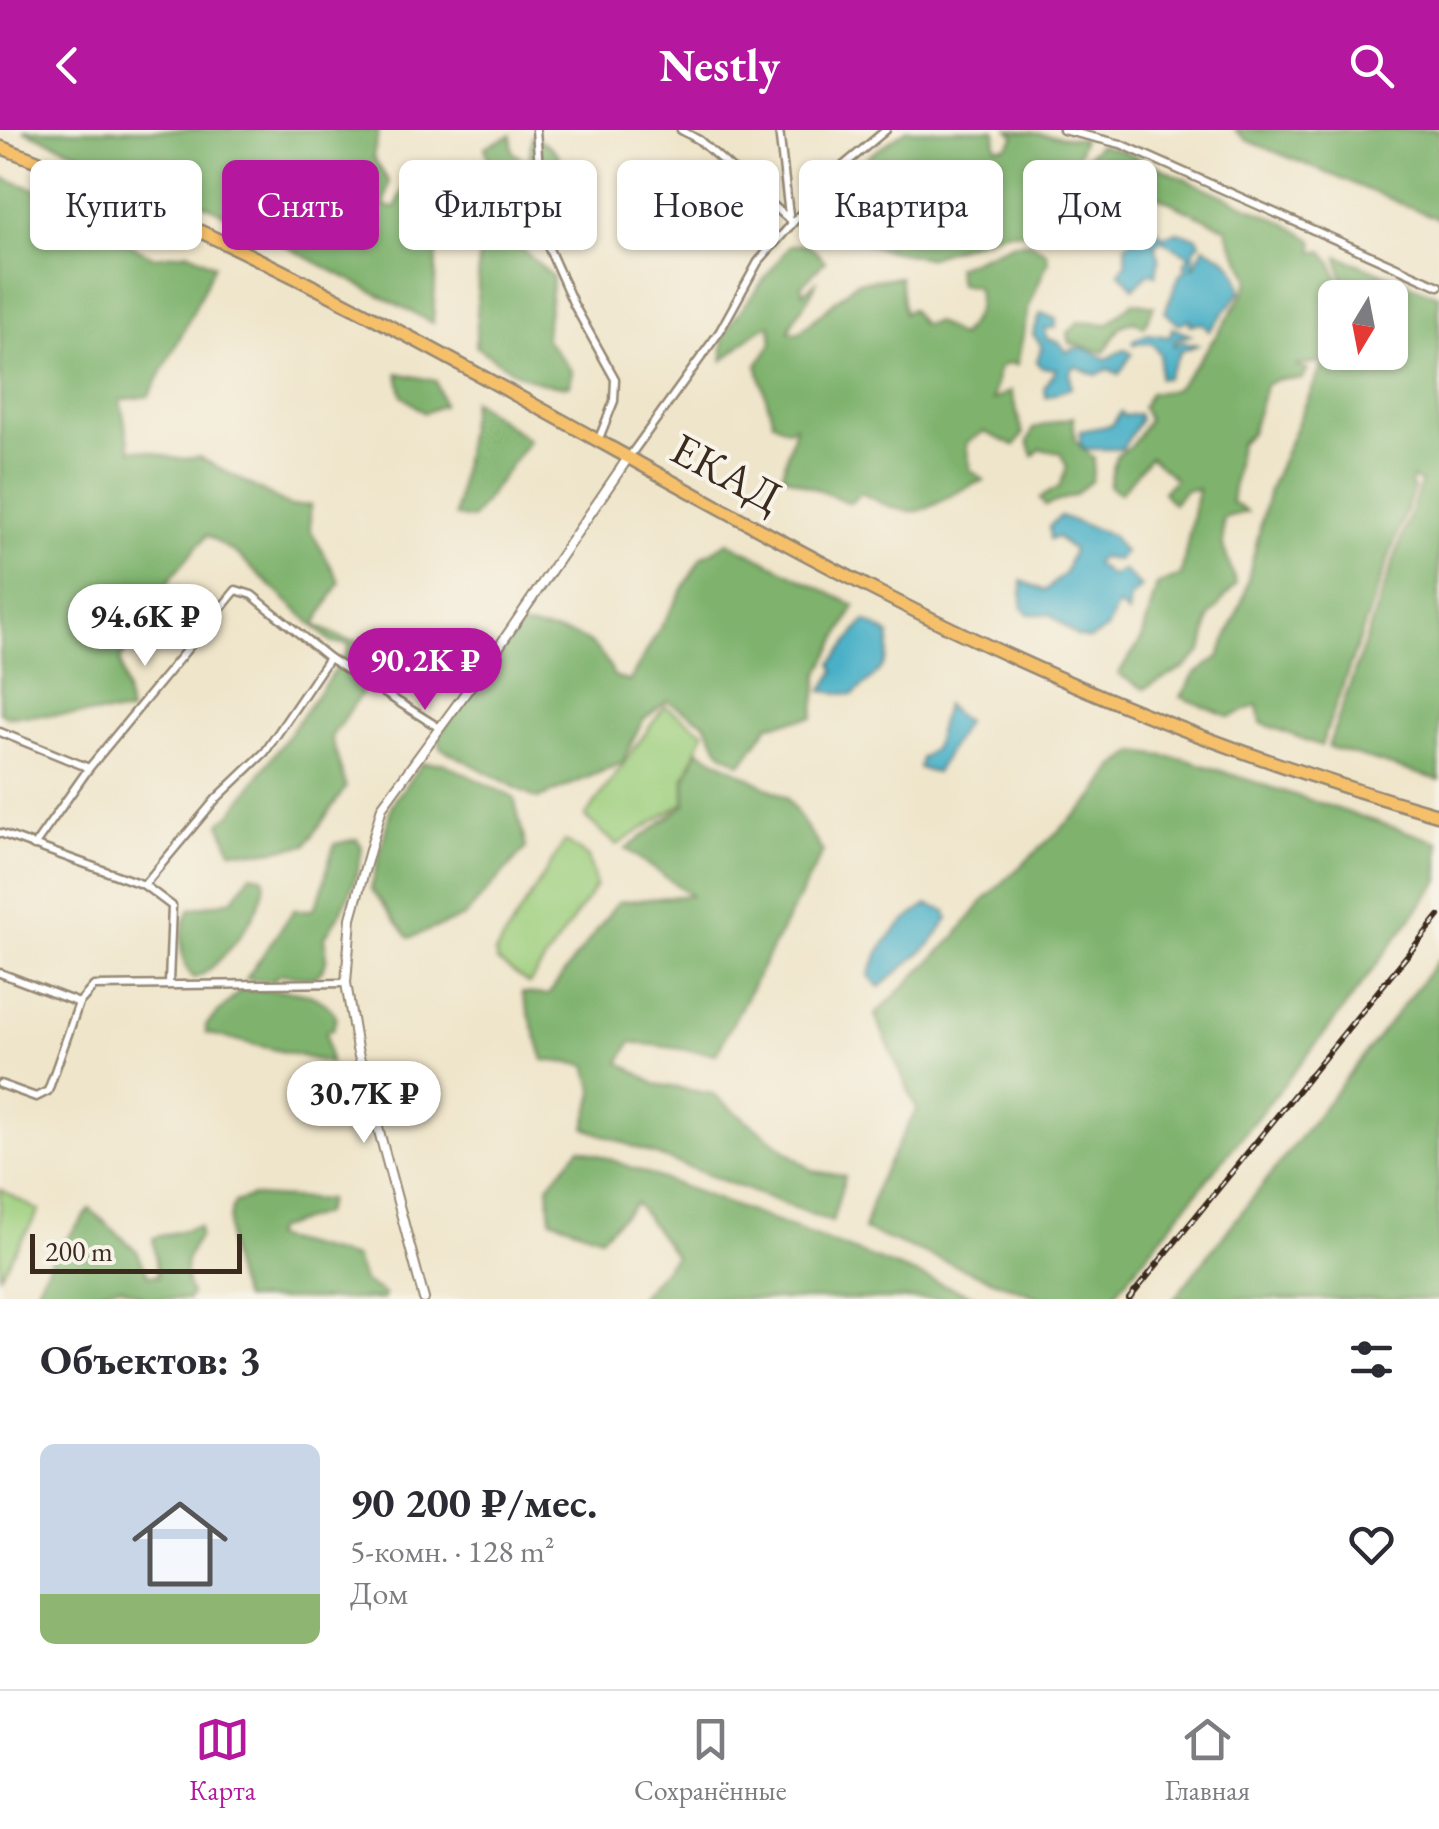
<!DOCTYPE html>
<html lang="ru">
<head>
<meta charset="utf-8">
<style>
  :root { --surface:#fff; --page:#f2f2f3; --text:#2b2b33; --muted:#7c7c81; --line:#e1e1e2; --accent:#b5179e }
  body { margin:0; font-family:"EB Garamond",serif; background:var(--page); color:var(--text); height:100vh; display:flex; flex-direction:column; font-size:38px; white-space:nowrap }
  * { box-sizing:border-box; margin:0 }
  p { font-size:32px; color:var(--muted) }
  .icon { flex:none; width:55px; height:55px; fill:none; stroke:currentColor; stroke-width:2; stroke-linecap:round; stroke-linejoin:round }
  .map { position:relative; height:1169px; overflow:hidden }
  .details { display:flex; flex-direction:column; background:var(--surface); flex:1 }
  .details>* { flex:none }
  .banner { position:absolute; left:30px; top:30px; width:1380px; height:90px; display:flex; gap:20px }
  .needle { width:65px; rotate:190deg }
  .buttons { position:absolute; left:1318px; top:150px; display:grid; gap:20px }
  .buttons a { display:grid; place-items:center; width:90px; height:90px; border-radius:15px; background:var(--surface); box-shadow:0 2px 8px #0004; font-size:50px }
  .scale { position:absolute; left:30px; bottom:25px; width:212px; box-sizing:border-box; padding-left:10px; border:5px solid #3b2a1e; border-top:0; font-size:28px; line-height:35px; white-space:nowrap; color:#3b2a1e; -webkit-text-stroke:8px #f7f3e8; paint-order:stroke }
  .price { position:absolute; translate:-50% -85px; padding:0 22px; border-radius:35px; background:#fff; color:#222; font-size:32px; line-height:65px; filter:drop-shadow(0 2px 5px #0008) }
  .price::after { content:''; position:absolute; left:50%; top:60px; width:30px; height:22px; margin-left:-15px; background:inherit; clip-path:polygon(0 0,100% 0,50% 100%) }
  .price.current { background:var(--accent); color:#fff }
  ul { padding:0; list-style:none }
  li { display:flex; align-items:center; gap:30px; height:250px; padding:0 40px }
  li span { display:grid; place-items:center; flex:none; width:280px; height:200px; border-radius:15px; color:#555 }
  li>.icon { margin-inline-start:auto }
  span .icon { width:120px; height:120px; fill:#fffc; stroke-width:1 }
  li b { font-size:42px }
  h2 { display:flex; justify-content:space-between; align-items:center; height:120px; padding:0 40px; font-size:42px }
  .pill { padding:0 35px; border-radius:15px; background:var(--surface); box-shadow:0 2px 8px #0004; font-size:35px; line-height:90px }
  .pill.current { background:var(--accent); color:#fff }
  header { display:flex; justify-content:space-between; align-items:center; height:130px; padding:0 40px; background:var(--accent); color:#fff; font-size:45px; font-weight:700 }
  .menu { display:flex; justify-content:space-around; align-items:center; height:140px; border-top:2px solid var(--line); background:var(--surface); font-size:28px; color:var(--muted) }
  .menu a { display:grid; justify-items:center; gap:5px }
  .menu .current { color:var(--accent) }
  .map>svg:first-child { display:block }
  .green { fill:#9ecf7e; stroke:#6c7c4e; stroke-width:2.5 }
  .forest { fill:#7eb26d; stroke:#5c6e46; stroke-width:2.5 }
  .water { fill:#48b0c7; stroke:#426d72; stroke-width:2.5 }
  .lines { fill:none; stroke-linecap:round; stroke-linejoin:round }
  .minor-casing { stroke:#958874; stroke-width:11 }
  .tertiary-casing { stroke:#958874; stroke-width:12 }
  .trunk-casing { stroke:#958874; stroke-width:16 }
  .minor { stroke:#fff; stroke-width:6 }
  .tertiary { stroke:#fff; stroke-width:8 }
  .trunk { stroke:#f6c06b; stroke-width:11 }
  .rail-casing { stroke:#3b2a1e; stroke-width:6 }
  .rail { stroke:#f7f3e8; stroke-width:2.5; stroke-dasharray:8; stroke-linecap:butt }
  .labels { text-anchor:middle; stroke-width:8; stroke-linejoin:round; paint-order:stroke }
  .street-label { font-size:45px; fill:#3b2a1e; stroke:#f7f3e8 }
</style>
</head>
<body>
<header><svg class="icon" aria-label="back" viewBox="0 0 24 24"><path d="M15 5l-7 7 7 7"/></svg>Nestly<svg class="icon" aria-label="search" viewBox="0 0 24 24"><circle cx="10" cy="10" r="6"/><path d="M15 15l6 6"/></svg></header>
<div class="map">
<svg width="1439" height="1169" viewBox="0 0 1439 1169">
  <rect width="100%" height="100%" fill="#f7f3e8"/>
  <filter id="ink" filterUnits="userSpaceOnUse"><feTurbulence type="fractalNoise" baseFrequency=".01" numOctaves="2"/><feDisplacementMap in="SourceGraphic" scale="20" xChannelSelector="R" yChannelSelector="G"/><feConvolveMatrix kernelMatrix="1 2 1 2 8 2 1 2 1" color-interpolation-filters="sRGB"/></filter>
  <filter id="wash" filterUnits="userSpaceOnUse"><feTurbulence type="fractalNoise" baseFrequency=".0048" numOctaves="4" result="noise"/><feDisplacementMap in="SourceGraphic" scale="40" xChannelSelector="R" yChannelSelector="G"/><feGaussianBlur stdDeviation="2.25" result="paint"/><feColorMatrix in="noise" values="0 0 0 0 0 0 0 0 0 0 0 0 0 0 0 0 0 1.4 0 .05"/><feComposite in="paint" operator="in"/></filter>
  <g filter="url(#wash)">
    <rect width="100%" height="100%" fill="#efe5ca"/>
    <g class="green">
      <path d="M665,576L704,602L684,650L685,672L617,715L585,687Z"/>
      <path d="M565,711L588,727L596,756L529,854L497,831L495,823Z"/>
      <path d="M0,1059L39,1081L0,1145Z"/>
    </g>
    <g class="forest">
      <path d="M23,0H379L373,27L389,52L384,77L395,78L413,39H437L431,69L412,87L437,113L433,193L210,77Z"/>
      <path d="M906,0H995L996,17H1007L1015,6L1009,0L1083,9L1075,33L1048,30L1050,38L1061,39L1077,61L1047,79L1036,70L1044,102H1004L927,128L880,119L811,92L869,26Z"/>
      <path d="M1235,0H1439V89L1246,10Z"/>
      <path d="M511,5L513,22L529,33L532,6C574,24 562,46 561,86L553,93L515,46L489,31L485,17Z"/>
      <path d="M1099,15L1122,21L1283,92L1313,110L1314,122L1323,121L1332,132L1344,167L1335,168V222H1390V168L1364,167L1366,156L1361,153L1345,161L1338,126L1439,166V650L1328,617L1421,353L1412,348L1410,356L1414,358L1321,616L1261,593L1258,575L1230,587L1181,567L1194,545L1219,527L1244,466L1269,360L1324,231L1295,236L1308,240L1302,249H1278L1266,255L1251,303L1240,313L1231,372L1247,382L1223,388V416L1236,454L1210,486L1202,521L1185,537L1144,559L1118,544L1142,509L1157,455L1181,445L1198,359L1185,360L1173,374L1163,362L1175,349L1150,327L1120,363L1109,356L1116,326L1131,317L1148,290L1142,277L1150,263C1157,262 1168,262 1174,259C1184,254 1251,159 1249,148C1244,131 1230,116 1226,98L1128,53L1094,63L1082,30Z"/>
      <path d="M0,47L58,67L71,86L155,127L188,122L214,135C194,183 173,221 149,266L120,270L131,320C161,318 165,334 199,327L290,376L310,375V399L340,452L315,495L344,509L394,517L331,607L346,657L306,715L261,722L231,720L220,693L232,683L348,522V514L332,513L238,425L207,405L171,448L120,530L130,583L7,586L0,582Z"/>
      <path d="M514,112L553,147L545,208L572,241L570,255C535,259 503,236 476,216L479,120Z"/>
      <path d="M1014,113H1031L1047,123L1048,131L1028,179L1017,235L1008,233L999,238L993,270L1011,261L1023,304L1015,316L984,302L966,313L970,340L984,350C920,375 928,399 861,363L850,373L782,345L795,296L787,299L773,292L757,235L772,213L770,195L754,203L723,231V204L790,115H809L825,131L801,156L803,163L816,152C811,171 793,183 789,202L799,203L857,152L900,147L904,184L911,179L922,195L936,192L960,207C972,191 983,178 976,157L959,154L956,137Z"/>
      <path d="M1133,172L1154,176L1144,197L1134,191L1121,196L1104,222L1070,213L1068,203L1078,192L1108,194Z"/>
      <path d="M398,243L436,251L443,275L424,283L402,265Z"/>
      <path d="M472,270L529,310L472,389L455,386Z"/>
      <path d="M1073,287L1075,311L1094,329L1092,350L1075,365L1045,376L1040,368L1059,357L1067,337L1060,323L1040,319L1033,326L1028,311L1034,298Z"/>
      <path d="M728,412L855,476L819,544L813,587L769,595L741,634L721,622L705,593L667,571L643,590L622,633L537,669L441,618L438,606L520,496C566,504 594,499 614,546L629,552L701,428Z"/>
      <path d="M698,620L787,668L823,722L716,924L631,912L620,932L655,954L712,964L813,1041L845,1046L832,1092L585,998L594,963L587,935L544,930L522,863L548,865L618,772L691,765L626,719L686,674L685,650Z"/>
      <path d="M1136,622L1184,629L1439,712V751L1329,898L1111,1169H1042L864,1100L877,1054L917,979L875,885L954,808L983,771L1094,668L1115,636Z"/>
      <path d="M422,633H443L514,668L526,718L464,787L409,808L371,759L392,674Z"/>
      <path d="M357,709L362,717C358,752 344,779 324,808C328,825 329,836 314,848L279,844L274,851L246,849L294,780H312C326,762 325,736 335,714Z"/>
      <path d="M251,744L263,746C274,770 217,843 194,848C176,830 180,799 190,779L232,770Z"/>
      <path d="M1439,829V1169H1174Z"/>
      <path d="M241,860C277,861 315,853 336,886L333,900L326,901L330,933L206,903V895Z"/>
      <path d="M580,1018L982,1169H638L675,1126L636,1073L601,1107L551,1089L548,1056Z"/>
      <path d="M253,1066L328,1070L324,1083L276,1099L272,1107L355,1128L363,1151L384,1164L383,1169H243C231,1137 221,1104 235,1072Z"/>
      <path d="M90,1079L137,1121L148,1145L158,1146L153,1108L199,1096L200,1105C185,1127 180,1139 191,1164L188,1169H147L120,1156L70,1169H32L51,1130Z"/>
    </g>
    <g class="water">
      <path d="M1149,89L1162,106L1177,102L1197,107L1200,113L1194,120L1193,139L1204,117C1228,128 1238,135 1241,161L1209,201L1203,193L1190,195V189L1178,194L1165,182L1180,144L1187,139L1184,135L1189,125L1161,110L1155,115L1159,127L1156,145L1149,143L1134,158L1119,142L1126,134V114L1134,108L1125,100L1126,94L1140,96Z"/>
      <path d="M1041,183L1056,189V197L1045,199L1046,208L1059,212L1067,222C1081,213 1093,221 1106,229L1126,219L1132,224L1119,244L1108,239L1096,245L1075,236L1070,242L1071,258L1046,267L1044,258L1057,239L1041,237L1037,231L1042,216L1033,204Z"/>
      <path d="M1172,198L1190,205L1176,209L1174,216L1181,211L1197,215L1181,221L1166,248H1159L1160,224L1152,213L1133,214V210L1148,204L1170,207Z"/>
      <path d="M1121,282L1124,286L1138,284L1140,290L1122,319H1085L1080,314V301L1112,295Z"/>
      <path d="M1060,386L1111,405L1124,422L1117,430L1100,428L1095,434L1111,446L1123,440L1141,457L1130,468L1128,484L1118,475L1107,499L1090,509L1076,506L1050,484H1029L1022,478V451L1045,461L1065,443L1073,420L1057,407L1050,410L1049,397Z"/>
      <path d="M865,491L889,504C892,536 875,546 853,565L822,561L835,541L832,533Z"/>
      <path d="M945,575L965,592L936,643L919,638L921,628L934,618Z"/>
      <path d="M927,775L946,781L948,789L931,814L880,857L869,846C880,813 896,795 927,775Z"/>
    </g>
  </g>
  <g filter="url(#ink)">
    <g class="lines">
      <g class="minor-casing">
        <g id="minor">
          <path d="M536,0L545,110L574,175L615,249L614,271L598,311"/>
          <path d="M681,0L699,10L791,91"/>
          <path d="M779,0L789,85"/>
          <path d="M1063,0L1121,14L1439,156"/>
          <path d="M629,327L720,201L758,132L844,35L886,0"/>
          <path d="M0,602L89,638L34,716"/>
          <path d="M89,638L236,460L252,465L329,528L438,597"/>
          <path d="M0,703L144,755L172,776L169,853"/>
          <path d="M144,755L216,669L265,622L329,528"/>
          <path d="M0,843L79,873"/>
          <path d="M0,954L36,967L48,961L79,873L94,856L346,853"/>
        </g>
      </g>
      <g class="tertiary-casing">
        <path id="tertiary" d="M424,1169L357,919L346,853L351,788L382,677L494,524L628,328"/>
      </g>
      <g class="trunk-casing">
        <path id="trunk" d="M0,17C308,131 585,312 876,461C1055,553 1245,630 1439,685"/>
      </g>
      <use href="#minor" class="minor"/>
      <use href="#tertiary" class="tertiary"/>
      <use href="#trunk" class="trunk"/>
      <g class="rail-casing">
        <path id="rail" d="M1129,1169L1439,786"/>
      </g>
      <use href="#rail" class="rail"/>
    </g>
  </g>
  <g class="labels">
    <g class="street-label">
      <text transform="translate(727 342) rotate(28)" y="16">ЕКАД</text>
    </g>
  </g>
</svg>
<div class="buttons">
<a><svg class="needle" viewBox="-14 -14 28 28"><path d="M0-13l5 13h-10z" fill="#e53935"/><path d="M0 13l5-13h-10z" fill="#7c7c81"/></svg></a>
</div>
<div class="scale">200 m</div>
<b class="price" style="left:145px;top:539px">94.6K ₽</b>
<b class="price current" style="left:425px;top:583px">90.2K ₽</b>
<b class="price" style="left:364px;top:1016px">30.7K ₽</b>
<div class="banner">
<a class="pill">Купить</a>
<a class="pill current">Снять</a>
<a class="pill">Фильтры</a>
<a class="pill">Новое</a>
<a class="pill">Квартира</a>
<a class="pill">Дом</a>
</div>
</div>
<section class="details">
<h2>Объектов: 3<svg class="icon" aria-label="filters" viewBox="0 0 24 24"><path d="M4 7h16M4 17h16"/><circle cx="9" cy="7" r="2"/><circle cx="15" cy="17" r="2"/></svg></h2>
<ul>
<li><span style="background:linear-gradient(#c9d6e8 75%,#8fb573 0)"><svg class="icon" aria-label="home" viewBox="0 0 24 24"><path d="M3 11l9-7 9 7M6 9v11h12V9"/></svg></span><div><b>90 200 ₽/мес.</b><p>5-комн. · 128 m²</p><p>Дом</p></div><svg class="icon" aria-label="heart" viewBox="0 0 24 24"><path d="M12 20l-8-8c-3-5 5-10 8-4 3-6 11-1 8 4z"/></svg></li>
</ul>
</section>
<nav class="menu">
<a class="current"><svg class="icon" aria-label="map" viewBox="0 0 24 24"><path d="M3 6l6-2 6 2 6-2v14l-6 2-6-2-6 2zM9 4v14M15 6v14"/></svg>Карта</a>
<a><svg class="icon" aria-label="saved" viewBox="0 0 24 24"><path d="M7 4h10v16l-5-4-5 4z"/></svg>Сохранённые</a>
<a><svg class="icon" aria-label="home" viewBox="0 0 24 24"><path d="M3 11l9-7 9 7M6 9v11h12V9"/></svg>Главная</a>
</nav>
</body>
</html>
